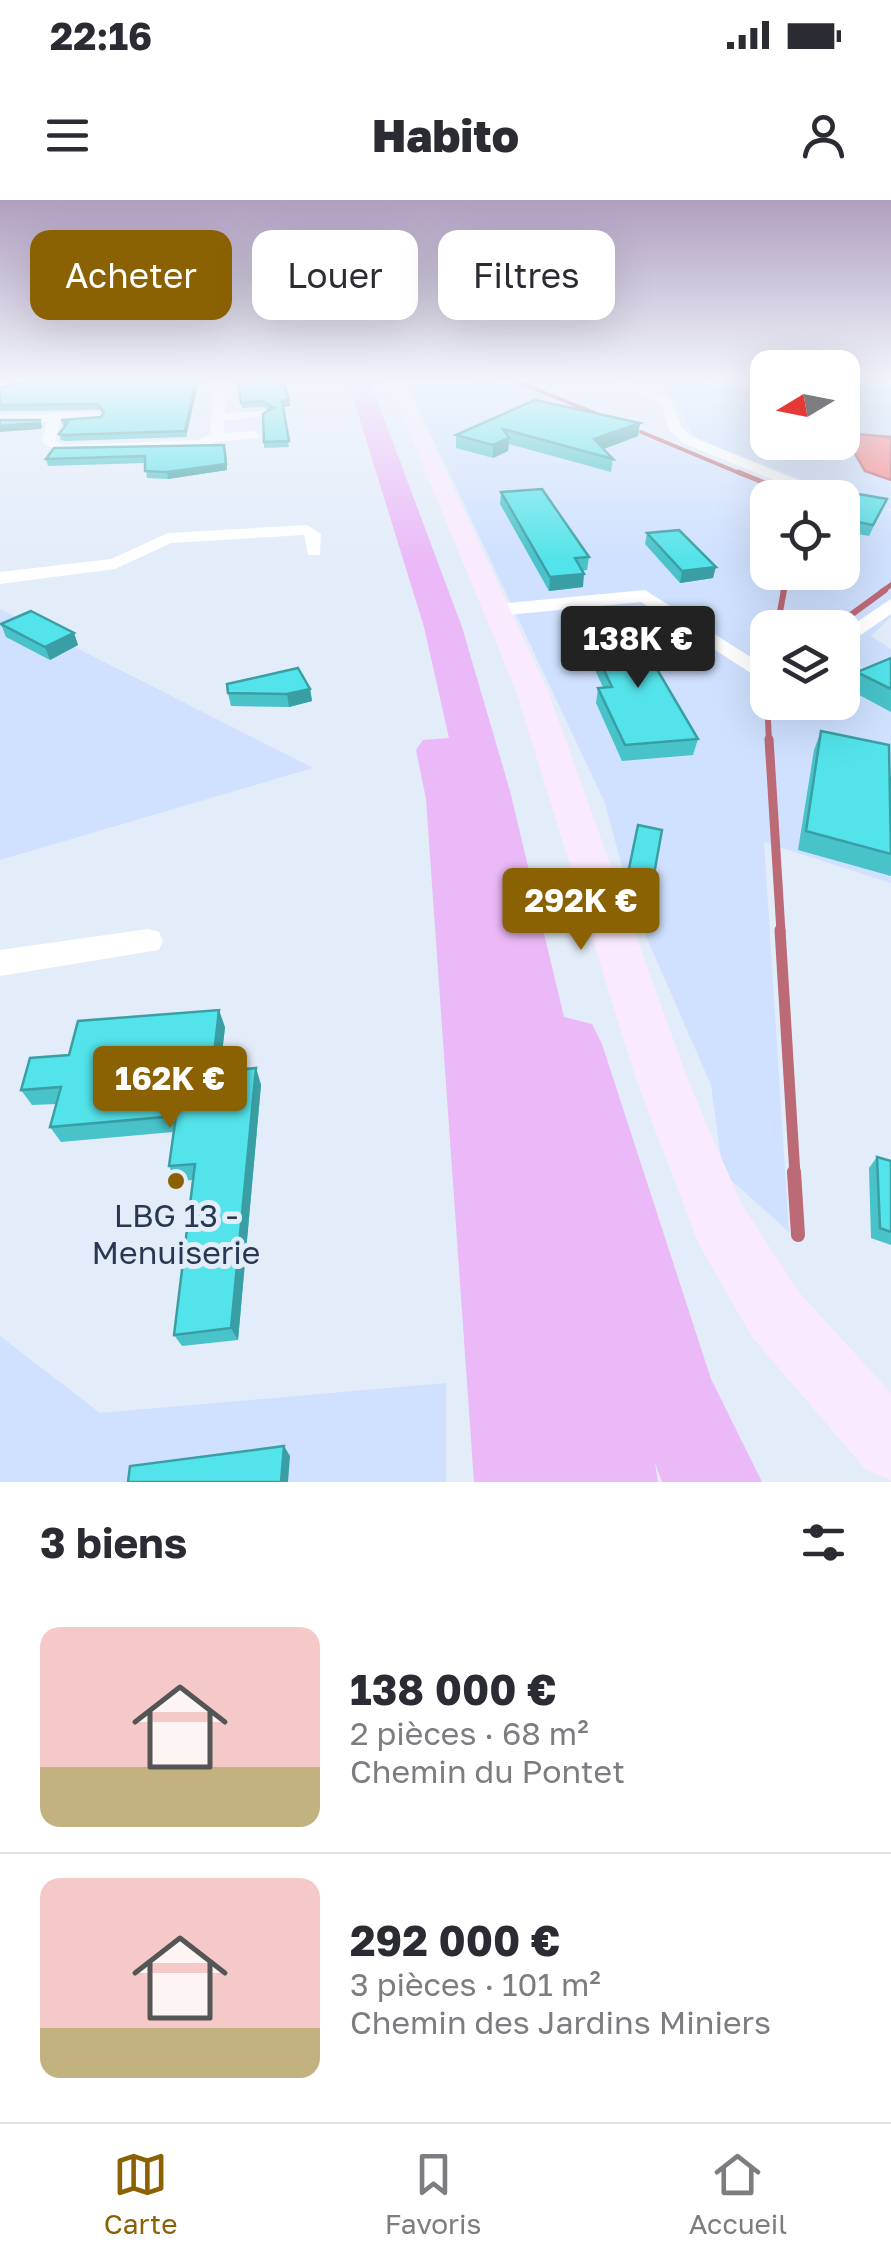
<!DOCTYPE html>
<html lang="fr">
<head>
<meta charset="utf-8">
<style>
  :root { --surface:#fff; --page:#f2f2f3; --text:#2b2b33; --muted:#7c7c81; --line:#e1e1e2; --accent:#8b6203 }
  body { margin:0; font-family:"Golos Text",sans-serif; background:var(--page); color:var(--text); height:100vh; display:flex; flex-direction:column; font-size:38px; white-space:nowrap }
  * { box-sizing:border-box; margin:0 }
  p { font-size:32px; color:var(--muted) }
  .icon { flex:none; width:55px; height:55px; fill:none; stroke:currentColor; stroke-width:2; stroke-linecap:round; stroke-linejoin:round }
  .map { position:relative; height:1282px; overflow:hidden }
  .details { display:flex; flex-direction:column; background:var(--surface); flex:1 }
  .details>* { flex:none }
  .banner { position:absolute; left:30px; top:30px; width:832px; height:90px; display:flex; gap:20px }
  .needle { width:65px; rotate:260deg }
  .controls { position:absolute; left:750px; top:150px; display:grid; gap:20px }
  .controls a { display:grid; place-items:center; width:110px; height:110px; border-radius:20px; background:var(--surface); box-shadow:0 10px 40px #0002; font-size:50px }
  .price { position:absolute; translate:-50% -85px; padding:0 22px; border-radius:10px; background:var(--accent); color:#fff; font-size:32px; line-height:65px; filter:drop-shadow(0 2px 5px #0008) }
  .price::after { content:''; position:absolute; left:50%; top:60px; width:30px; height:22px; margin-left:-15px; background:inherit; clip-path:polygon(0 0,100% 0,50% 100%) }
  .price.current { background:#222; color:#fff }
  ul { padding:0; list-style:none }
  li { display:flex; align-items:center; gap:30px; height:250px; padding:0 40px }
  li+li { border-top:2px solid var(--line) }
  li span { display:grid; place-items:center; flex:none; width:280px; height:200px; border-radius:20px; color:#555 }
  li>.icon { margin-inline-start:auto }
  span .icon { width:120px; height:120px; fill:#fffc; stroke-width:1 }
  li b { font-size:42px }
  h2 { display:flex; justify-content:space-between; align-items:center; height:120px; padding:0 40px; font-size:42px }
  .chip { padding:0 35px; border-radius:20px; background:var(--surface); box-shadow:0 10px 40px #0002; font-size:35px; line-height:90px }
  .chip.current { background:var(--accent); color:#fff }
  .status { display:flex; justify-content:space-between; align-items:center; height:70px; padding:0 50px; background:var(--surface); direction:ltr }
  .status svg { height:28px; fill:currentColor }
  header { display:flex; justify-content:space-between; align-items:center; height:130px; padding:0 40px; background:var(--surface); font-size:45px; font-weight:800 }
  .dock { display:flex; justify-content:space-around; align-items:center; height:140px; border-top:2px solid var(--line); background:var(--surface); font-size:28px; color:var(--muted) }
  .dock a { display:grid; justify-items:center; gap:5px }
  .dock .current { color:var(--accent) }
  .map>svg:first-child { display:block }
  .built { fill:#cfe1ff; fill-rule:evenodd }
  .water { fill:#fb7f83; stroke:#bc6a75; stroke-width:2.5 }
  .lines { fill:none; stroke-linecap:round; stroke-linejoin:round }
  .stream-far5 { stroke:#bc6a75; stroke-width:4 }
  .stream-far4 { stroke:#bc6a75; stroke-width:5 }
  .stream-far3 { stroke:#bc6a75; stroke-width:6 }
  .stream-far2 { stroke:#bc6a75; stroke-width:9 }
  .stream-far1 { stroke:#bc6a75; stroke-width:11 }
  .stream { stroke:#bc6a75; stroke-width:14 }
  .street { fill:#fff; fill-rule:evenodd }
  .secondary { fill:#f9eafd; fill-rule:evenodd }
  .highway { fill:#ebb9f7; fill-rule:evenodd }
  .wall { fill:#47c3c9 }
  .shaded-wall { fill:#3a9fa4 }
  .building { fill:#53e3ea; stroke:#3a9fa4; stroke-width:2.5 }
  .poi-dot { fill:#8b6203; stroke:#e3ecf9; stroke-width:4 }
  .labels { text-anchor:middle; stroke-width:10; stroke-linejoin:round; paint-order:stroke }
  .near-poi-label { font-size:32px; fill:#283853; stroke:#e3ecf9 }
</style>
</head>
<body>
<div class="status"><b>22:16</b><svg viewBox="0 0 49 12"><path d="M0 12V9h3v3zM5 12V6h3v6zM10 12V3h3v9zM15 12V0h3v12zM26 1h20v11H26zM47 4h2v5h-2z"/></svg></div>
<header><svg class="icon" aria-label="menu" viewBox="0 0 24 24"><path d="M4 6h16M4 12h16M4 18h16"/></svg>Habito<svg class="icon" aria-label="person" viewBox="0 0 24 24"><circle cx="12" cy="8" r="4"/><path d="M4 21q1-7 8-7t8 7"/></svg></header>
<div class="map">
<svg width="891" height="1282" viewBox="0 0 891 1282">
  <rect width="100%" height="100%" fill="#e3ecf9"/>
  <g class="built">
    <path d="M406,181H516L649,239L792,294L817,297L768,298V372H842L843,301L866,304L703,242L693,235L677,202L659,190L714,181H767L768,242H842L843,181H891V309H886L891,311V417L871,436L891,449V683L764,642L789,1032L723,973L711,885L632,704L605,603ZM768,428H842V502H768Z"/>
    <path d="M0,409L313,568L0,660Z"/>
    <path d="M0,1136L100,1213L446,1183V1282H0Z"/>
  </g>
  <path class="water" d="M843,233L891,237V280L865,271Z"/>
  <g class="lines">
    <g class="stream-far5">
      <path d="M515,181L605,217"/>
      <path d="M641,232L744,275"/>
    </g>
    <g class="stream-far4">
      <path d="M738,272L777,288"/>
      <path d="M783,392L787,372"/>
      <path d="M881,392L891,385"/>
    </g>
    <g class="stream-far3">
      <path d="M777,428L784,390"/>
      <path d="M833,428L885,390"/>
      <path d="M767,499L769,542"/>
    </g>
    <path class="stream-far2" d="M769,539L781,732"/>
    <path class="stream-far1" d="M780,730L795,975"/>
    <path class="stream" d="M794,972L798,1035"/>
    <g class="street">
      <path d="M33,181L31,183L0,190V182Z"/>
      <path d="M214,181H226L225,213L264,211L270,215L224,221V233L255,231L260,238L215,242L202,248L60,253L41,242L47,222L0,223V215L97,212L102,219L60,222L55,241L63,245L199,240L210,233Z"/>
      <path d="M616,181H631L670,198L682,228L693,237L841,298H818L683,243L669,230L661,203Z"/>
      <path d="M307,325L321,334L320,355H308L304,335L171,343L115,369L0,384V372L111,359L168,333Z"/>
      <path d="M645,390L768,468V484L641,402L497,416L487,410L497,404Z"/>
      <path d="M891,399V414L842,448V432Z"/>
      <path d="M148,729L159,732L163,741L159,750L0,776V750Z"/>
    </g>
    <path class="secondary" d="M388,181H404L548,491L689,883L741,1003L798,1091L891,1193V1280L866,1270L752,1137L699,1045L637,883L516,491Z"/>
    <path class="highway" d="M348,181H370L462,427L510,591L564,817L592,824L602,844L711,1179L762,1282H662L655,1263L658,1282H474L426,599L416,550L423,540L449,538L424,427Z"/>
  </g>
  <g class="wall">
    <path d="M238,181L290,206L283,207L289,247L264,248V242L269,211L264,207L242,208Z"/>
    <path d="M468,181H495L485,185Z"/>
    <path d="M198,184L186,237L66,241L61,240L59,234L65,226H63L61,220L101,217L103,215L100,210L0,211V188Z"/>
    <path d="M535,200L640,223L638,236L603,249L613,259L611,272L509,244L508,251L493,258L456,248V235Z"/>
    <path d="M224,245L227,270L168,279L147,278L145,263L48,266L46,259Z"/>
    <path d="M501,292L589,357L587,370L582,371L583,387L549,391L500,304Z"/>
    <path d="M887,299L869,336L842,331V307Z"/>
    <path d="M647,333L713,378L680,383L645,344Z"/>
    <path d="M1,424L74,433L78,445L50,460L6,437Z"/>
    <path d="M587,434L657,453L654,465L698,539L693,555L622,561L596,503L598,488L603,487L585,449Z"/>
    <path d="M891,458V512L850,490L857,472Z"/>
    <path d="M310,489L312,501L289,507L231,506L228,493Z"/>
    <path d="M821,531L891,577V676L798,650L814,550Z"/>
    <path d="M638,625L651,691L648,704L627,698L624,691Z"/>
    <path d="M225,827L220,871L256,868L261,885L238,1140L182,1146L174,1135L193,980L176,981L169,966L173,932L61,942L50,927L56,904L32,905L21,890L69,855Z"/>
    <path d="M877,957L891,961V1045L871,1038L869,968Z"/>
  </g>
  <g class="shaded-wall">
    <path d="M196,181H208L198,184L186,237L185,231Z"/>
    <path d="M289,200L290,206L283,207L282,201Z"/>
    <path d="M40,220L42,226L41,229L0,232V226Z"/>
    <path d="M640,223L638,236L593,253L594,239Z"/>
    <path d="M509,238L508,251L493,258V245Z"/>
    <path d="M226,251L227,270L168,279L167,272Z"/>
    <path d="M716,367L713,378L680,383L682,371Z"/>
    <path d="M584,374L583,387L549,391L550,377Z"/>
    <path d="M74,433L78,445L50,460L45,447Z"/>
    <path d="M310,489L312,501L289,507L287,494Z"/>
    <path d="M219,810L225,827L218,888L212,872Z"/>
    <path d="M256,868L261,885L238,1140L231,1128Z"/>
    <path d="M284,1246L290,1256L288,1282H281Z"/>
  </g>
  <g class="building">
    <path d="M30,181H196L185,231L64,235L59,234L68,222L61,220L101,217L104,213L98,204L0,205V188Z"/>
    <path d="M238,181H283L289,200L282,201L289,241L264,242L263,214L273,208L263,201L241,203Z"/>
    <path d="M535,200L640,223L594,239L613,259L503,229L509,238L493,245L456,235Z"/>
    <path d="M0,220H40L39,223L0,226Z"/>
    <path d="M224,245L226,264L167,272L145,271V256L46,259L54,248Z"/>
    <path d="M542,289L589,357L575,358L584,374L550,377L501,292Z"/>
    <path d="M852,293L887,299L873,325L842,319V307Z"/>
    <path d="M679,330L716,367L682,371L647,333Z"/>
    <path d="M31,411L74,433L45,447L1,424Z"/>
    <path d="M643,430L657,453L648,454L698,539L625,545L598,488L612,487L587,434Z"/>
    <path d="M891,458V489L857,472Z"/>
    <path d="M298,468L310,489L287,494L228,493L227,484Z"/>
    <path d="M821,531L889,545L891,654L806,631Z"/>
    <path d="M638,625L662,630L651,691L630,685L627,678Z"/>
    <path d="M219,810L212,872L256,868L231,1128L174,1135L195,964L169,966L176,916L50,927L61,887L21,890L30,858L69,855L78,821Z"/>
    <path d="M877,957L891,961V1032L880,1028Z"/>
    <path d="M284,1246L281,1282H128L130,1266Z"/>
  </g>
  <linearGradient id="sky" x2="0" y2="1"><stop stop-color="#af9fc0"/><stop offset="0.5" stop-color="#f2f6fc"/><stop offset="1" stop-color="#f2f6fc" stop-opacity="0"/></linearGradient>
  <rect width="891" height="360" fill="url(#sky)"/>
  <circle class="poi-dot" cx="176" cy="981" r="10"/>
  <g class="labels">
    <g class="near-poi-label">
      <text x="176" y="1027">LBG 13 -<tspan x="176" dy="37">Menuiserie</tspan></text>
    </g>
  </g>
</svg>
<div class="controls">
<a><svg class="needle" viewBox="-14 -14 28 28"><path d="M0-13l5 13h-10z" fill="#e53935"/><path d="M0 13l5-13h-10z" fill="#7c7c81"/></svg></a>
<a><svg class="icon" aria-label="locate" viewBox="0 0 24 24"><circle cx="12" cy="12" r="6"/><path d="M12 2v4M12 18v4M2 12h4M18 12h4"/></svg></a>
<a><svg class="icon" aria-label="layers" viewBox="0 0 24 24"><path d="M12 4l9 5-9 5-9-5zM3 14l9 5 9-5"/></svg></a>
</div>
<b class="price current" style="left:638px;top:491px">138K €</b>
<b class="price" style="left:581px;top:753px">292K €</b>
<b class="price" style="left:170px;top:931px">162K €</b>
<div class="banner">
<a class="chip current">Acheter</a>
<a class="chip">Louer</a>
<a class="chip">Filtres</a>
</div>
</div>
<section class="details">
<h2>3 biens<svg class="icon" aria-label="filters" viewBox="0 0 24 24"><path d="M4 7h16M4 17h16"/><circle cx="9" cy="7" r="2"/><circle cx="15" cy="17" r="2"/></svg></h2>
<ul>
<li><span style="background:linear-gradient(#f6c9c9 70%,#c2b280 0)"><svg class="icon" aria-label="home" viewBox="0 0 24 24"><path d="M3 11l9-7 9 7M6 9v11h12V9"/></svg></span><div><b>138 000 €</b><p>2 pièces · 68 m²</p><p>Chemin du Pontet</p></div></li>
<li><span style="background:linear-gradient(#f6c9c9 75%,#c2b280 0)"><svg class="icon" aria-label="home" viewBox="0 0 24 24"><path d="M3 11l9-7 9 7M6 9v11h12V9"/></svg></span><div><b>292 000 €</b><p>3 pièces · 101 m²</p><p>Chemin des Jardins Miniers</p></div></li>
</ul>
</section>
<nav class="dock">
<a class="current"><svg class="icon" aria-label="map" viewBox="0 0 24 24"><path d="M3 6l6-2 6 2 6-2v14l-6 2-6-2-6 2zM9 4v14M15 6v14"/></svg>Carte</a>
<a><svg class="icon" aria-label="saved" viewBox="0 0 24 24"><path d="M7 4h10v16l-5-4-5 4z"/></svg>Favoris</a>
<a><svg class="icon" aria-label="home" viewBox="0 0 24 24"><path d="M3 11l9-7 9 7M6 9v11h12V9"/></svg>Accueil</a>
</nav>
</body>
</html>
